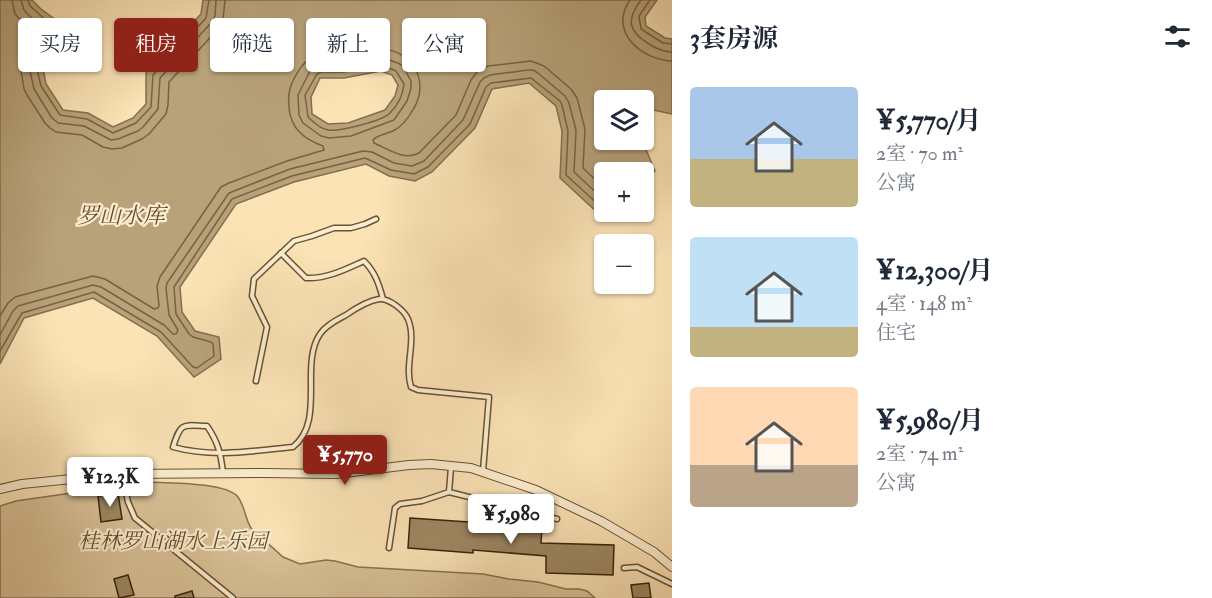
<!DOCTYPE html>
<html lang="zh">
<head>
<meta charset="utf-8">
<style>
  :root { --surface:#fff; --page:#f6f6f7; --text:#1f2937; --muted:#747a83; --accent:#8f2418 }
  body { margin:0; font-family:"IM FELL Double Pica","Noto Serif SC",serif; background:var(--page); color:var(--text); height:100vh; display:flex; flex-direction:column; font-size:22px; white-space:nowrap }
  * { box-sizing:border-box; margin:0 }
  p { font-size:20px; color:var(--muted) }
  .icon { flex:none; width:33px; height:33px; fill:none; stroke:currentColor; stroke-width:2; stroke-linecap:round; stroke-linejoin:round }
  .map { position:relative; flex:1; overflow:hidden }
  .side { display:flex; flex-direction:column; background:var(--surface); width:540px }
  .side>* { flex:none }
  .hud { position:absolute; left:18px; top:18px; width:564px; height:54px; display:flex; gap:12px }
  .buttons { position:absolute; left:594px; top:90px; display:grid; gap:12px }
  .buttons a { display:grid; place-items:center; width:60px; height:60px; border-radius:6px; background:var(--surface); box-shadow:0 2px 4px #0004; font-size:30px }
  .price { position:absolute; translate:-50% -51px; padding:0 14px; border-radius:6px; background:#fff; color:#222; font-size:20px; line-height:39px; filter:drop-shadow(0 2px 3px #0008) }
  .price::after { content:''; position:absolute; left:50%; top:36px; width:18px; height:14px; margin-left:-9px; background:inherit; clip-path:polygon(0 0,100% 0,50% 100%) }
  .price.current { background:var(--accent); color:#fff }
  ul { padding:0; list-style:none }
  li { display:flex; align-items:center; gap:18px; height:150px; padding:0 18px }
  li span { display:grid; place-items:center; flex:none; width:168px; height:120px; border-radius:6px; color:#555 }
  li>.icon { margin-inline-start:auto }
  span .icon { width:72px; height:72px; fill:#fffc; stroke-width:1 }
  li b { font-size:26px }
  h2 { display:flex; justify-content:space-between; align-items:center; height:72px; padding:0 18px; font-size:26px }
  .pill { padding:0 21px; border-radius:6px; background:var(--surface); box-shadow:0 2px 4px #0004; font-size:21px; line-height:54px }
  .pill.current { background:var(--accent); color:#fff }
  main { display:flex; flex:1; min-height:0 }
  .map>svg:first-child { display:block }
  .green { fill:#dac298; stroke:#887250; stroke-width:1.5 }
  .water { fill:#b8a27a; stroke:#846f4c; stroke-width:1.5; fill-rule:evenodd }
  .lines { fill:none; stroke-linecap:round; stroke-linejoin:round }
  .shore { stroke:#786240; stroke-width:1.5 }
  .building { fill:#9d8762; stroke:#372307; stroke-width:1.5 }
  .service-casing { stroke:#685333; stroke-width:7 }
  .minor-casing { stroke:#685333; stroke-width:10 }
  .service { stroke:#fcedd0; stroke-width:4 }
  .minor { stroke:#fcedd0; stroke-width:8 }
  .labels { text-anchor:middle; stroke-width:4.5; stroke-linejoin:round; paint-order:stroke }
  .park-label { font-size:21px; font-style:italic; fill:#604b2b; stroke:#fcedd0 }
  .water-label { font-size:22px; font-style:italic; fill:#644f2f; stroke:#fcedd0 }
</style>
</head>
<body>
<main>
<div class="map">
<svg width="672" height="598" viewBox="0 0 672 598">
  <rect width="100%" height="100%" fill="#fbe3b6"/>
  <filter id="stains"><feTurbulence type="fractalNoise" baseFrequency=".00333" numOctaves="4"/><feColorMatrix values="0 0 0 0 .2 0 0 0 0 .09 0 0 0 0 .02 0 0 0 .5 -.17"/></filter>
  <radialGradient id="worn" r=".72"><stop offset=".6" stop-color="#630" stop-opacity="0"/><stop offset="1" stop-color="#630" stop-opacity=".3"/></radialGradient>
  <path class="green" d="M148,482C167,483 227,482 238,497C245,507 245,518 251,528L283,557L300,564L326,560L335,561L358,567L483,574L509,579L538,582L566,589H579L587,591L595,598H0V506L16,501Z"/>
  <path class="water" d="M0,0H32L41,9L56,20L41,59L46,84L63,110L88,113L113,127L133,118L146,104V73L201,14L203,0H657L645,17L646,26L665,38L672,39V114L644,108V100H604V140H642L655,171L644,180V172H604V210L599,214L560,178L562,131L556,106L529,83L492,89L475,128L432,172L415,181L389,176L366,164L294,182L236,204L180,287L182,312L195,331L219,337L221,359L194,377L157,336L93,298L24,318L0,364ZM381,71L392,75L398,85L395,96L385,110L348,123L328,124L312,114L311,97L320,78H344Z"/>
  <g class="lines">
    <g class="shore">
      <path d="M12,0L15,14L29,29L19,58L24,89L27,95L45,123L50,128L56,132L82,135L103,147L112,149L122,148L142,139L149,134L166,114L168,105L169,82L220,27L223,19L225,0"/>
      <path d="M21,0L24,10L39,26L29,54L28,62L34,89L52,118L58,123L84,126L111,140L118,139L138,131L143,127L158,109L160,78L212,22L215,16L216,0"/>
      <path d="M28,0L30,6L49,23L35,60L41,86L60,115L87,119L113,133L136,123L151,107L153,75L206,18L209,0"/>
      <path d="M630,0C608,31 641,60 672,61"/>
      <path d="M641,0C626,20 628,31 649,44C657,49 663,52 672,52"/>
      <path d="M650,0L639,16L641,29L663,43L672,44"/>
      <path d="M378,58H384L400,64L404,68L411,81V88L407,101L394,120L351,136L329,138L321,136L303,123L299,115L298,95L311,69L319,65H343Z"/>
      <path d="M382,65L396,71L404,84C403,95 398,105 390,113C383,121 338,132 328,130C321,129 313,122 308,117L305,95L317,74L321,72H344Z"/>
      <path d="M0,316L8,303L15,297L93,276L105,279L154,309L158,308L159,306L157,286L160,277L221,187L229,183L287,161L324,150L323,146C304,139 291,129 289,108C289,103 288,99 289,94C290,83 302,61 313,57C323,54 335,57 345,55C357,53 369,49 381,49C412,50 430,81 414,108C409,117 402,127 393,131C386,134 377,135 373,140L374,143C388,149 404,161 419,153L456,115L471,80L477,72L488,66L531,61L544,66L571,89L577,98L585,129L583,168L604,188"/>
      <path d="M0,335L13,311L18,306L93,285L101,287L164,325L173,334H176L178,330L169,315L166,288L167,283L229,193L290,169L363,151L372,152L394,163L412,166L424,161L463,120L480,82L484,78L490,75L528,70H533L538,73L565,96L569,103L576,130L574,172L601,197L604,198"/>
      <path d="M0,351L22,313L94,292L161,332L193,367L197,368L214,356L213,344L211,342L193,337L189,334L176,314L174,287L232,199L292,176L365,158L391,170L414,174L428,167L470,124L486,87L491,83L531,78L560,101L562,105L568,131L566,175L599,205H604"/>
    </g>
  </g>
  <g class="building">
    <path d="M118,493L122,519L101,522L98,496Z"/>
    <path d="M410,518L542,527L541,543L614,545L613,575L546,573V556L473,550V553L408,548Z"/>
    <path d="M128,575L134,595L119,598L114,579Z"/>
    <path d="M649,583L651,598H633L631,585Z"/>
    <path d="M192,591L194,598H175V596Z"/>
  </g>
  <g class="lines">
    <g class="service-casing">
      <g id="service">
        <path d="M281,253L306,278C327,279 346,269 364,261C375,272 379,284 383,299"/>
        <path d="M256,381L267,327L252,296L254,279L294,241L312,236L334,228H351L365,224L376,219"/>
        <path d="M451,467L449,492L557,519"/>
        <path d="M223,473C221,454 218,442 207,426C182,425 181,422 173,447C213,458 253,451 293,447C326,421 299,365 320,334C326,325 337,320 346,315C356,308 367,301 379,299C389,298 404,310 408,319C417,341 404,365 411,387L418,390L489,397L483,471"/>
        <path d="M122,474L128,502L135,518L233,598"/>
        <path d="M389,548L395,508L400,504L422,501L449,492"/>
        <path d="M624,568L637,567L672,584"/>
      </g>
    </g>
    <g class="minor-casing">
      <path id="minor" d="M0,489L22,484L122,474L264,473L336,474L409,465L431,464L471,468L536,490L601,521L654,552L672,567"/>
    </g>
    <use href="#service" class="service"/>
    <use href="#minor" class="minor"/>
  </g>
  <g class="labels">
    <g class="park-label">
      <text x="173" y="548">桂林罗山湖水上乐园</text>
    </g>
    <g class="water-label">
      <text x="121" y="223">罗山水库</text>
    </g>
  </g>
  <rect width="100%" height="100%" filter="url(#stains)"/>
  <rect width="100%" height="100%" fill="url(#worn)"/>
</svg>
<div class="buttons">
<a><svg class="icon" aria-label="layers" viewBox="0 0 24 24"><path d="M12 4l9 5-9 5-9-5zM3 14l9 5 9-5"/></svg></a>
<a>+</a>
<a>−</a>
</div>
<b class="price current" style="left:345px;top:486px">¥5,770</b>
<b class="price" style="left:110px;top:508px">¥12.3K</b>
<b class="price" style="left:511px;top:545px">¥5,980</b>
<div class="hud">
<a class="pill">买房</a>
<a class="pill current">租房</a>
<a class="pill">筛选</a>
<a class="pill">新上</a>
<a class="pill">公寓</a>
</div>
</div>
<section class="side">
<h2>3套房源<svg class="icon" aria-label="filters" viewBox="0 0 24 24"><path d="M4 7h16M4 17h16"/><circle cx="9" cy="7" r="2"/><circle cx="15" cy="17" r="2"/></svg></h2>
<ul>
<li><span style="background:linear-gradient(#a9c7e8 60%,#c2b280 0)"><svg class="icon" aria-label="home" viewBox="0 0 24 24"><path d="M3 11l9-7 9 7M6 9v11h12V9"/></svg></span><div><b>¥5,770/月</b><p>2室 · 70 m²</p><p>公寓</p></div></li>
<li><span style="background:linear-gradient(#bfe0f5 75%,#c2b280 0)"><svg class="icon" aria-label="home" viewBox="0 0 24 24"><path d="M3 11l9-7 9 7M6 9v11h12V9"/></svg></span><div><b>¥12,300/月</b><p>4室 · 148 m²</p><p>住宅</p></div></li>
<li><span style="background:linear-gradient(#ffd9b3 65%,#b9a48a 0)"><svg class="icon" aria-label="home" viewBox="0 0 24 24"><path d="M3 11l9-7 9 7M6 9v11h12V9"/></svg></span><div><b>¥5,980/月</b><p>2室 · 74 m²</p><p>公寓</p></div></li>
</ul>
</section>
</main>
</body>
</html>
